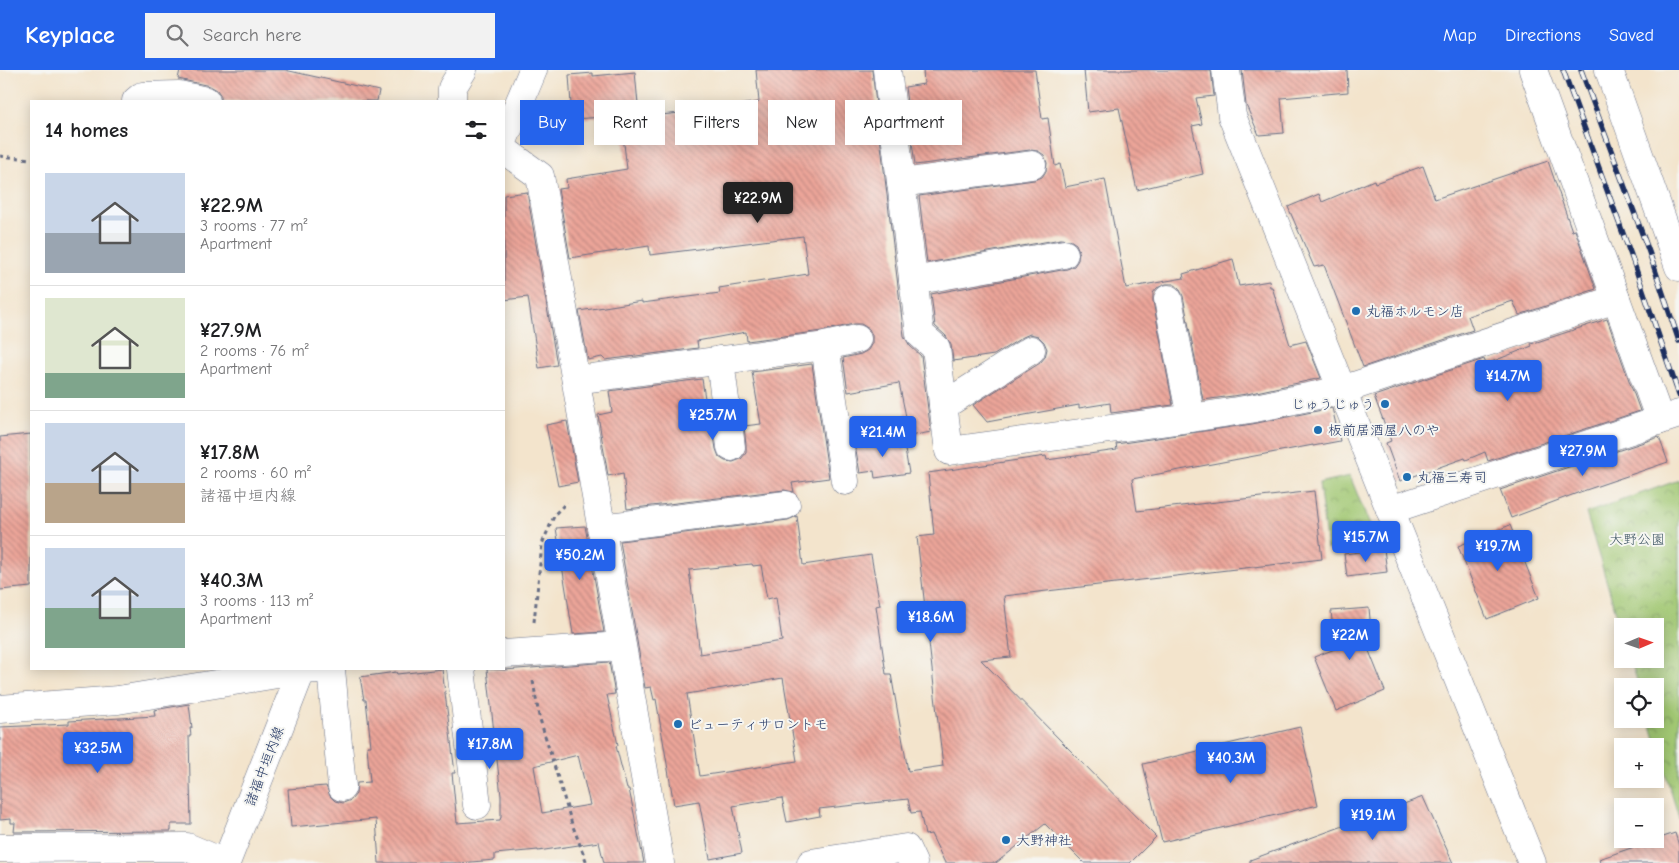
<!DOCTYPE html>
<html lang="en">
<head>
<meta charset="utf-8">
<style>
  :root { --surface:#fff; --page:#f2f2f2; --text:#202124; --muted:#757577; --line:#e0e0e0; --accent:#2563eb }
  body { margin:0; font-family:"Comic Neue","Klee One",sans-serif; background:var(--page); color:var(--text); height:100vh; display:flex; flex-direction:column; font-size:19px; white-space:nowrap }
  * { box-sizing:border-box; margin:0 }
  p { font-size:16px; color:var(--muted) }
  .icon { flex:none; width:28px; height:28px; fill:none; stroke:currentColor; stroke-width:2; stroke-linecap:round; stroke-linejoin:round }
  .map { position:relative; flex:1; overflow:hidden }
  .drawer { position:absolute; left:30px; top:30px; width:475px; height:570px; display:flex; flex-direction:column; background:var(--surface); border-radius:0px; box-shadow:0 2px 12px #0003 }
  .drawer>* { flex:none }
  .top-card { position:absolute; left:520px; top:30px; width:475px; height:45px; display:flex; gap:10px }
  .needle { width:32px; rotate:88deg }
  .buttons { position:absolute; left:1614px; top:548px; display:grid; gap:10px }
  .buttons a { display:grid; place-items:center; width:50px; height:50px; border-radius:0px; background:var(--surface); box-shadow:0 2px 12px #0003; font-size:25px }
  .price { position:absolute; translate:-50% -42px; padding:0 11px; border-radius:5px; background:var(--accent); color:#fff; font-size:16px; line-height:32px; filter:drop-shadow(0 1px 2px #0008) }
  .price::after { content:''; position:absolute; left:50%; top:30px; width:15px; height:11px; margin-left:-8px; background:inherit; clip-path:polygon(0 0,100% 0,50% 100%) }
  .price.active { background:#222; color:#fff }
  ul { padding:0; list-style:none }
  li { display:flex; align-items:center; gap:15px; height:125px; padding:0 15px }
  li+li { border-top:1px solid var(--line) }
  li span { display:grid; place-items:center; flex:none; width:140px; height:100px; border-radius:0px; color:#555 }
  li>.icon { margin-inline-start:auto }
  span .icon { width:60px; height:60px; fill:#fffc; stroke-width:1 }
  li b { font-size:21px }
  h2 { display:flex; justify-content:space-between; align-items:center; height:60px; padding:0 15px; font-size:21px }
  .chip { padding:0 18px; border-radius:0px; background:var(--surface); box-shadow:0 2px 12px #0003; font-size:18px; line-height:45px }
  .chip.active { background:var(--accent); color:#fff }
  header { display:flex; align-items:center; gap:30px; box-sizing:border-box; height:70px; padding:0 25px; background:var(--accent); color:#fff }
  header strong { font-size:24px }
  nav { display:flex; gap:28px; margin-inline-start:auto; font-size:18px }
  .search { width:350px; height:45px; background:var(--page); display:flex; align-items:center; gap:12px; box-sizing:border-box; padding:0 18px; border-radius:0px; color:var(--muted); font-size:19px }
  .map>svg:first-child { display:block }
  .park { fill:url(#park-crowns); stroke:#5e7c68 }
  .building { fill:url(#building-back-hatch); fill-rule:evenodd }
  .lines { fill:none; stroke-linecap:round; stroke-linejoin:round }
  .minor-casing { stroke:#676e84; stroke-width:29 }
  .path { stroke:#676e84; stroke-width:3; stroke-dasharray:4 4; stroke-linecap:butt }
  .minor { stroke:#fff; stroke-width:28 }
  .rail-casing { stroke:#1b2f5e; stroke-width:5.5 }
  .rail { stroke:#f6f6f2; stroke-width:4; stroke-dasharray:11; stroke-linecap:butt }
  .poi-dot { fill:#1f6fb2; stroke:#f6f6f2; stroke-width:2 }
  .labels { text-anchor:middle; stroke-width:4; stroke-linejoin:round; paint-order:stroke }
  .poi-label { font-size:14px; fill:#1b2f5e; stroke:#f6f6f2; text-anchor:start }
  .park-label { font-size:14px; fill:#3d5563; stroke:#f6f6f2 }
  .street-label { font-size:14px; fill:#1b2f5e; stroke:#f6f6f2 }
</style>
</head>
<body>
<header>
<strong>Keyplace</strong>
<div class="search"><svg class="icon" aria-label="search" viewBox="0 0 24 24"><circle cx="10" cy="10" r="6"/><path d="M15 15l6 6"/></svg>Search here</div>
<nav><a>Map</a><a>Directions</a><a>Saved</a></nav>
</header>
<div class="map">
<svg width="1679" height="793" viewBox="0 0 1679 793">
  <defs>
    <pattern id="park-crowns" width="20" height="18" patternUnits="userSpaceOnUse" patternTransform="scale(1.25)"><rect width="20" height="18" fill="#a2c873"/><path d="M2 6a3 3 0 1 1 6 0M12 15a3 3 0 1 1 6 0" fill="none" stroke="#83a362"/></pattern>
    <pattern id="building-back-hatch" width="6" height="6" patternUnits="userSpaceOnUse" patternTransform="scale(1.25)"><rect width="6" height="6" fill="#eca599"/><path d="M-1 5l2 2M0 0l6 6M5-1l2 2" fill="none" stroke="#be8780"/></pattern>
  </defs>
  <rect width="100%" height="100%" fill="#f6f6f2"/>
  <filter id="ink" filterUnits="userSpaceOnUse"><feTurbulence type="fractalNoise" baseFrequency=".02" numOctaves="2"/><feDisplacementMap in="SourceGraphic" scale="10" xChannelSelector="R" yChannelSelector="G"/><feConvolveMatrix kernelMatrix="1 2 1 2 8 2 1 2 1" color-interpolation-filters="sRGB"/></filter>
  <filter id="wash" filterUnits="userSpaceOnUse"><feTurbulence type="fractalNoise" baseFrequency=".0096" numOctaves="4" result="noise"/><feDisplacementMap in="SourceGraphic" scale="20" xChannelSelector="R" yChannelSelector="G"/><feGaussianBlur stdDeviation="1.12" result="paint"/><feColorMatrix in="noise" values="0 0 0 0 0 0 0 0 0 0 0 0 0 0 0 0 0 1.4 0 .05"/><feComposite in="paint" operator="in"/></filter>
  <g filter="url(#wash)">
    <rect width="100%" height="100%" fill="#f3e4cc"/>
    <g class="park">
      <path d="M1350,406L1376,470L1327,479L1319,413Z"/>
      <path d="M1679,410V748L1649,649H1655V616H1639L1630,589H1655V556H1622V563L1586,443Z"/>
    </g>
    <g id="blocks">
      <g class="building">
        <path d="M180,0H285L379,21L377,31H221V26L217,20L210,16L178,9Z"/>
        <path d="M756,0H872L904,266L910,276L921,286L931,362L910,366L899,313L848,322L843,288L861,284L868,280L872,273V265L869,259L861,254H854L822,261L747,271L746,262L697,271L698,278L605,290L602,287L588,290L579,241L642,231V233L720,223L719,218L808,204L803,166L650,185L649,176L570,188L558,119L567,118L566,109L627,99L621,49L710,40V39L759,32Z"/>
        <path d="M923,0H1035L1042,49L1048,48L1055,96L1060,94L1065,117L1105,109L1126,218L1184,208L1183,204L1233,189L1239,216L1269,211L1270,217H1272L1290,275L1306,271L1321,308L1247,324L1203,330L1183,226L1179,218L1174,214H1166L1157,218L1153,223V231L1173,335L1111,343L1110,333L1079,338V335L987,352L973,335L1040,293L1045,287L1047,279L1044,272L1038,266L1030,264L1023,267L994,285L953,291L951,275L946,266L935,256L931,224L1067,199L1074,196L1078,190L1079,181L1076,174L1070,170L1061,169L927,193L919,126L1034,110L1042,107L1046,101L1047,93L1044,85L1038,81L1030,80L915,95L905,17L924,14Z"/>
        <path d="M1084,0H1211L1214,26L1196,28L1202,54L1192,56L1203,104L1137,120L1119,38L1088,42Z"/>
        <path d="M1242,0H1347L1348,22L1281,28L1284,63L1259,65L1246,35Z"/>
        <path d="M635,2L639,45L572,49L569,5L593,3V6Z"/>
        <path d="M1548,91L1572,161L1575,160L1596,219L1519,245L1513,231L1468,246L1473,260L1363,297L1324,195L1314,197L1288,137L1319,124L1322,132L1374,110L1375,113L1423,96L1435,129Z"/>
        <path d="M527,122L557,295L539,298L528,227L504,230V125Z"/>
        <path d="M1607,249L1640,341L1488,391L1485,382L1466,390L1465,388L1400,411L1386,373L1391,371L1374,326L1484,289L1486,294L1532,276L1531,274Z"/>
        <path d="M812,294L829,408L792,413L794,422L784,420L627,439L623,403L608,406L598,345L612,342L609,321L702,309L710,361L713,360L716,379L719,387L725,391L733,392L741,389L746,383V375L744,356L761,354L752,302Z"/>
        <path d="M1332,338L1340,371L1313,376V375L1132,409L1137,441L1314,421L1322,489L1004,526L1011,587L981,590L1156,767L1130,793H1084L1045,754L996,793H945L931,764L925,765L920,742L911,743L908,729L819,739L820,746L787,752L782,728L733,736L742,783L710,789L699,731L674,735L656,629L654,630L651,617L645,618L620,471L788,450L797,446L803,495L871,485L880,535L876,536L886,604H891L908,701L943,696L917,467L934,465L928,403L1046,386L1047,390L1117,380L1116,374L1252,354ZM752,494L753,496L761,495L767,529L776,527L782,571L700,584L689,500ZM783,608L797,691L700,706L687,624Z"/>
        <path d="M567,351L578,412L558,416L546,355Z"/>
        <path d="M31,364V517L0,520V367Z"/>
        <path d="M1659,367L1668,392L1580,422L1511,448L1500,420Z"/>
        <path d="M903,368L909,403L875,408L874,401L860,403L855,375Z"/>
        <path d="M1510,455L1539,528L1487,549L1458,476Z"/>
        <path d="M585,456L604,562L573,564L556,458Z"/>
        <path d="M1384,479L1387,502L1347,507L1344,484Z"/>
        <path d="M1369,538L1371,560L1361,561L1385,621L1336,641L1314,587L1335,579L1331,541Z"/>
        <path d="M609,592L615,624L607,625L618,675L616,676L627,719H629L644,793H604L599,772L538,781V780L495,784V790L459,793H379L376,749L291,757L288,719L326,716L330,726L335,731L343,733L351,730L356,724L357,713L370,712L367,676H371L366,630H364L360,607L396,602L397,604L442,599L455,703H452L457,753L500,750L501,747V726L487,599L505,600ZM578,685L590,735L542,743L534,696Z"/>
        <path d="M189,634L192,658H190L191,666H189L191,754H171V761L14,762L15,753H11V749L0,750V657L69,654V651L155,646L154,640Z"/>
        <path d="M1300,657L1318,735L1162,772L1143,694Z"/>
        <path d="M1423,727L1453,793H1250V790Z"/>
        <path d="M1675,763L1679,776V793H1600L1599,789Z"/>
      </g>
    </g>
  </g>
  <g filter="url(#ink)">
    <use href="#blocks" fill-opacity="0" stroke="#676e84" stroke-width="1"/>
    <g class="lines">
      <g class="minor-casing">
        <g id="minor">
          <path d="M887,0L920,264L936,278L949,381L1191,348L1168,229"/>
          <path d="M1226,0L1232,46L1532,793"/>
          <path d="M1533,0L1660,350"/>
          <path d="M1609,0L1679,197"/>
          <path d="M136,31L142,26L179,25L206,31"/>
          <path d="M452,31V18L463,0"/>
          <path d="M504,69L533,0"/>
          <path d="M504,80L540,106L660,793"/>
          <path d="M901,113L1032,95"/>
          <path d="M913,211L1064,184"/>
          <path d="M825,276L845,411"/>
          <path d="M720,290L731,377"/>
          <path d="M576,310L825,276L857,269"/>
          <path d="M943,336L1031,280"/>
          <path d="M1191,348L1250,339L1342,320L1616,229"/>
          <path d="M1390,440L1679,344"/>
          <path d="M601,458L786,435"/>
          <path d="M504,584L621,576"/>
          <path d="M331,599L342,717"/>
          <path d="M461,599L477,735"/>
          <path d="M0,639L118,630L301,600L319,599"/>
          <path d="M0,778L187,777L225,793"/>
          <path d="M226,793L302,599"/>
          <path d="M811,793L906,778L913,793"/>
        </g>
      </g>
      <g class="path">
        <path d="M0,86L31,89"/>
        <path d="M534,552L542,474L555,444L567,432"/>
        <path d="M533,611L539,646L572,754L587,793"/>
      </g>
      <use href="#minor" class="minor"/>
      <g class="rail-casing">
        <g id="rail">
          <path d="M1563,0L1632,188L1679,325"/>
          <path d="M1581,0L1649,182L1679,271"/>
        </g>
      </g>
      <use href="#rail" class="rail"/>
    </g>
  </g>
  <g class="poi-dot">
    <circle cx="1356" cy="241" r="5"/>
    <circle cx="1385" cy="334" r="5"/>
    <circle cx="1318" cy="360" r="5"/>
    <circle cx="1407" cy="407" r="5"/>
    <circle cx="678" cy="654" r="5"/>
    <circle cx="1006" cy="770" r="5"/>
  </g>
  <g class="labels">
    <g class="poi-label">
      <text x="1366" y="246">丸福ホルモン店</text>
      <text x="1375" y="339" text-anchor="end">じゅうじゅう</text>
      <text x="1328" y="365">板前居酒屋八のや</text>
      <text x="1417" y="412">丸福三寿司</text>
      <text x="688" y="659">ビューティサロントモ</text>
      <text x="1016" y="775">大野神社</text>
    </g>
    <g class="park-label">
      <text x="1637" y="474">大野公園</text>
    </g>
    <g class="street-label">
      <text transform="translate(264 696) rotate(-69)" y="5">諸福中垣内線</text>
    </g>
  </g>
</svg>
<div class="buttons">
<a><svg class="needle" viewBox="-14 -14 28 28"><path d="M0-13l5 13h-10z" fill="#e53935"/><path d="M0 13l5-13h-10z" fill="#757577"/></svg></a>
<a><svg class="icon" aria-label="locate" viewBox="0 0 24 24"><circle cx="12" cy="12" r="6"/><path d="M12 2v4M12 18v4M2 12h4M18 12h4"/></svg></a>
<a>+</a>
<a>−</a>
</div>
<b class="price active" style="left:758px;top:154px">¥22.9M</b>
<b class="price" style="left:1508px;top:332px">¥14.7M</b>
<b class="price" style="left:713px;top:371px">¥25.7M</b>
<b class="price" style="left:883px;top:388px">¥21.4M</b>
<b class="price" style="left:1583px;top:407px">¥27.9M</b>
<b class="price" style="left:1366px;top:493px">¥15.7M</b>
<b class="price" style="left:1498px;top:502px">¥19.7M</b>
<b class="price" style="left:580px;top:511px">¥50.2M</b>
<b class="price" style="left:931px;top:573px">¥18.6M</b>
<b class="price" style="left:1350px;top:591px">¥22M</b>
<b class="price" style="left:490px;top:700px">¥17.8M</b>
<b class="price" style="left:98px;top:704px">¥32.5M</b>
<b class="price" style="left:1231px;top:714px">¥40.3M</b>
<b class="price" style="left:1373px;top:771px">¥19.1M</b>
<div class="top-card">
<a class="chip active">Buy</a>
<a class="chip">Rent</a>
<a class="chip">Filters</a>
<a class="chip">New</a>
<a class="chip">Apartment</a>
</div>
<section class="drawer">
<h2>14 homes<svg class="icon" aria-label="filters" viewBox="0 0 24 24"><path d="M4 7h16M4 17h16"/><circle cx="9" cy="7" r="2"/><circle cx="15" cy="17" r="2"/></svg></h2>
<ul>
<li><span style="background:linear-gradient(#c9d6e8 60%,#9aa5b1 0)"><svg class="icon" aria-label="home" viewBox="0 0 24 24"><path d="M3 11l9-7 9 7M6 9v11h12V9"/></svg></span><div><b>¥22.9M</b><p>3 rooms · 77 m²</p><p>Apartment</p></div></li>
<li><span style="background:linear-gradient(#dfe7d0 75%,#7fa58c 0)"><svg class="icon" aria-label="home" viewBox="0 0 24 24"><path d="M3 11l9-7 9 7M6 9v11h12V9"/></svg></span><div><b>¥27.9M</b><p>2 rooms · 76 m²</p><p>Apartment</p></div></li>
<li><span style="background:linear-gradient(#c9d6e8 60%,#b9a48a 0)"><svg class="icon" aria-label="home" viewBox="0 0 24 24"><path d="M3 11l9-7 9 7M6 9v11h12V9"/></svg></span><div><b>¥17.8M</b><p>2 rooms · 60 m²</p><p>諸福中垣内線</p></div></li>
<li><span style="background:linear-gradient(#c9d6e8 60%,#7fa58c 0)"><svg class="icon" aria-label="home" viewBox="0 0 24 24"><path d="M3 11l9-7 9 7M6 9v11h12V9"/></svg></span><div><b>¥40.3M</b><p>3 rooms · 113 m²</p><p>Apartment</p></div></li>
</ul>
</section>
</div>
</body>
</html>
